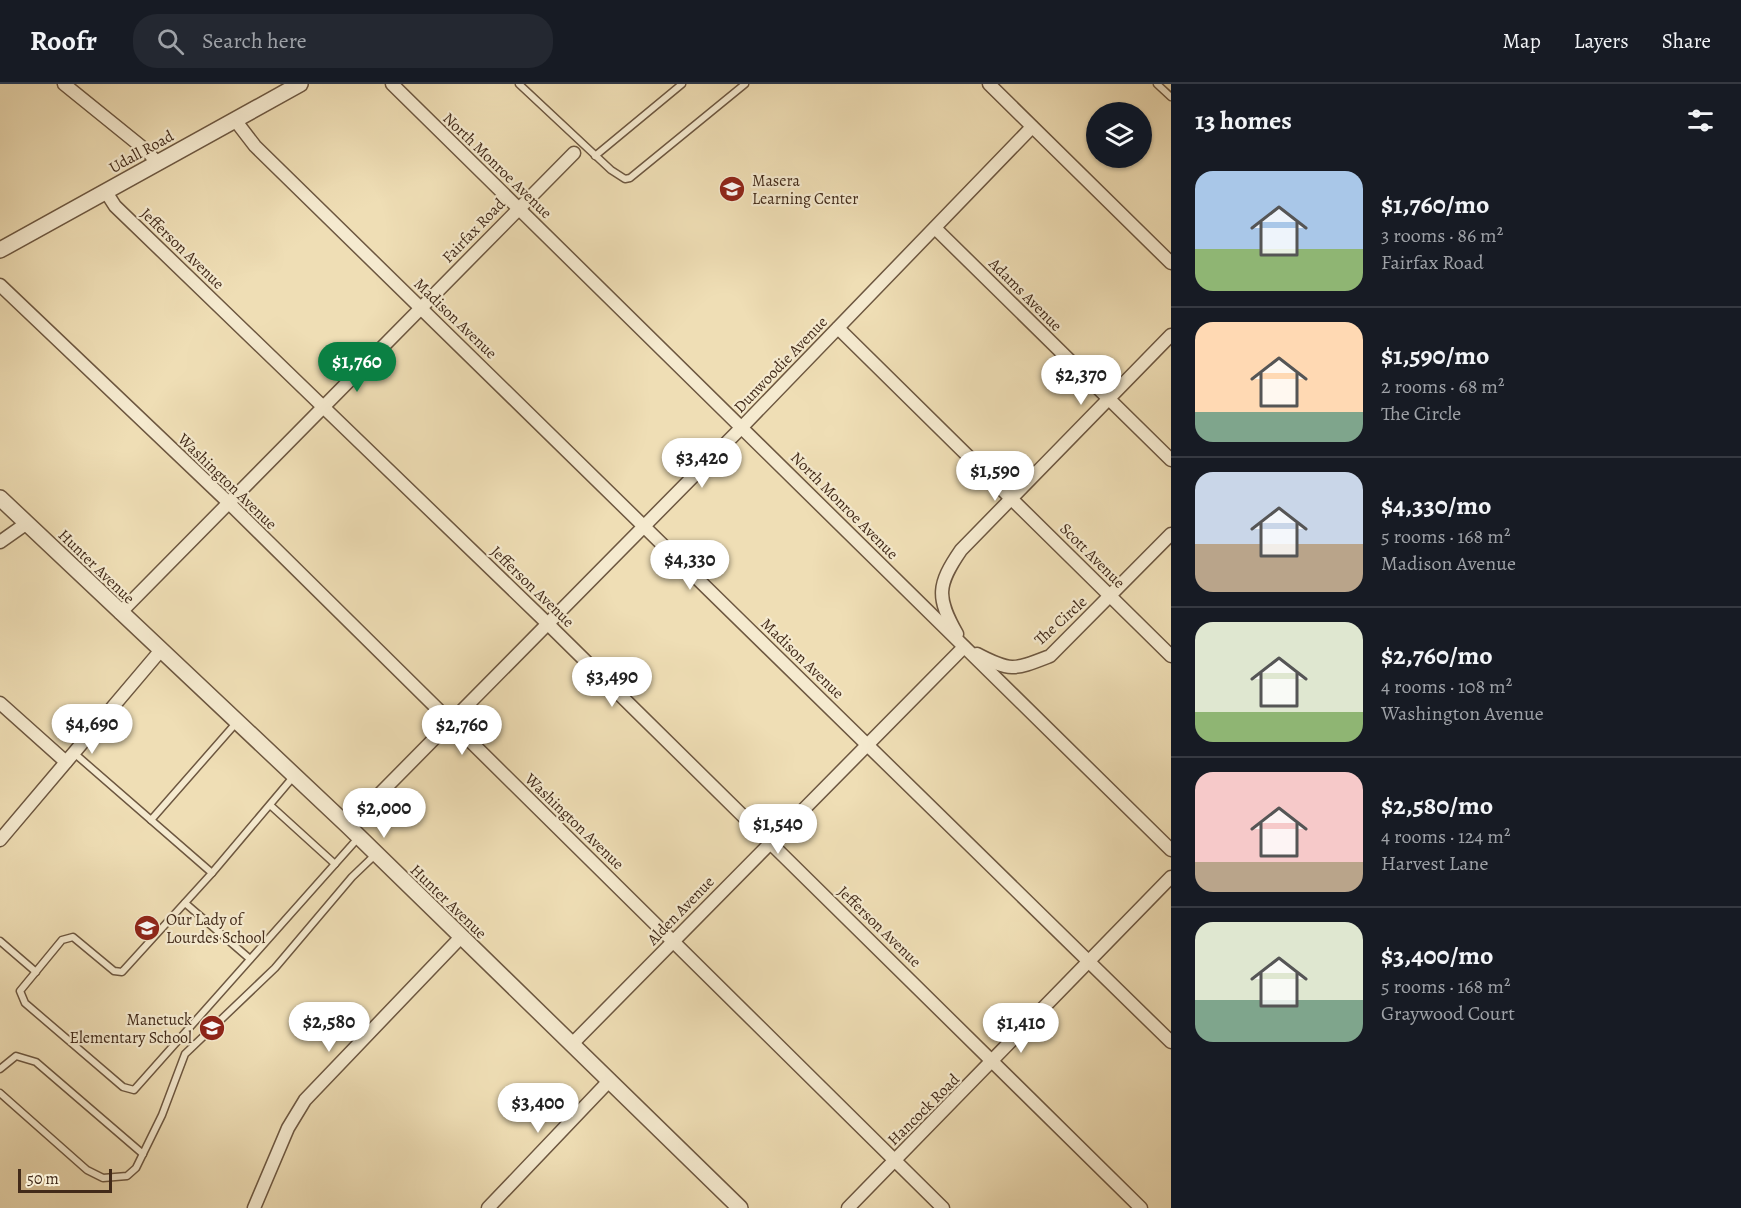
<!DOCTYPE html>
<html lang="en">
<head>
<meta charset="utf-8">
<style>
  :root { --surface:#171b24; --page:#242831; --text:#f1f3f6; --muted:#9ea1a6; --line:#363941; --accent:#0b8043 }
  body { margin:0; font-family:Alegreya,serif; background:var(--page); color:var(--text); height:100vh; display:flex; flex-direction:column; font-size:22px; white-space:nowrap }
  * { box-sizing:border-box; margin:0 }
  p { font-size:20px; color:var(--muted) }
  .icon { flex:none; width:33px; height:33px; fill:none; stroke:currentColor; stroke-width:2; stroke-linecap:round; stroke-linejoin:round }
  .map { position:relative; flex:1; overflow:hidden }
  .side { display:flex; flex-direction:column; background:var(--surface); width:570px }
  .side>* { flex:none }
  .fabs { position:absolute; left:1086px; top:18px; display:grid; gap:12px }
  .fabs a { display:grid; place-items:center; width:66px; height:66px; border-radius:50%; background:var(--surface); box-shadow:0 2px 4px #0004; font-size:30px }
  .scale { position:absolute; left:18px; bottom:15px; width:94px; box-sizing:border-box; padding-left:6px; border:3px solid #422a19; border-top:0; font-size:16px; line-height:21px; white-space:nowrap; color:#422a19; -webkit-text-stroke:4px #f5eacf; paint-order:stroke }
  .price { position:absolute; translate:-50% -51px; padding:0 14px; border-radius:21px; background:#fff; color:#222; font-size:20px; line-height:39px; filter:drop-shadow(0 2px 3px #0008) }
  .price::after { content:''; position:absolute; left:50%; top:36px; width:18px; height:14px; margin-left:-9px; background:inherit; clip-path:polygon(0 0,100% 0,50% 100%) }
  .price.on { background:var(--accent); color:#fff }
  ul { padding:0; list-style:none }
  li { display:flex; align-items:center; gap:18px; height:150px; padding:0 24px }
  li+li { border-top:2px solid var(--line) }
  li span { display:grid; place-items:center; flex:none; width:168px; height:120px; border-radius:18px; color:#555 }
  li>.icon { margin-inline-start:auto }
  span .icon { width:72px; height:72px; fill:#fffc; stroke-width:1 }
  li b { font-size:26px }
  h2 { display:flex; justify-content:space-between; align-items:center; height:72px; padding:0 24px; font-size:26px }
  header { display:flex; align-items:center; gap:36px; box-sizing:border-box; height:84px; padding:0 30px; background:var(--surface); border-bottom:2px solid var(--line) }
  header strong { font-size:28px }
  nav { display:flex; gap:33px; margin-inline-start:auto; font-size:21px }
  .search { width:420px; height:54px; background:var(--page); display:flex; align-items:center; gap:15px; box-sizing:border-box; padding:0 21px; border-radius:24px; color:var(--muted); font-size:22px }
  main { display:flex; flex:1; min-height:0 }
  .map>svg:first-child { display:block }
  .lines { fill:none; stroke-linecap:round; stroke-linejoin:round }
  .service-casing { stroke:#6d5740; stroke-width:9 }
  .minor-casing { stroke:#6d5740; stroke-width:15 }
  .tertiary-casing { stroke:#6d5740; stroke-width:18 }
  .service { stroke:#f5eacf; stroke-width:6 }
  .minor { stroke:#f5eacf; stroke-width:12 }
  .tertiary { stroke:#f5eacf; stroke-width:15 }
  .labels { text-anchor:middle; stroke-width:4.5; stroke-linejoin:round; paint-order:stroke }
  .street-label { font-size:16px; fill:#422a19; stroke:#f5eacf }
  .poi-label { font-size:16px; fill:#422a19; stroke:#f5eacf; text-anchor:start }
</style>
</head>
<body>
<header>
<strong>Roofr</strong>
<div class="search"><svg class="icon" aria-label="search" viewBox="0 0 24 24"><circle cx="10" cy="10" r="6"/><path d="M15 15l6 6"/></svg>Search here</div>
<nav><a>Map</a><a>Layers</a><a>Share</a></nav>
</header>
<main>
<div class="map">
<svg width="1171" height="1124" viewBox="0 0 1171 1124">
  <rect width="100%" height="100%" fill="#efdeb5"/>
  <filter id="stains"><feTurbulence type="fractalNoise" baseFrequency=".00333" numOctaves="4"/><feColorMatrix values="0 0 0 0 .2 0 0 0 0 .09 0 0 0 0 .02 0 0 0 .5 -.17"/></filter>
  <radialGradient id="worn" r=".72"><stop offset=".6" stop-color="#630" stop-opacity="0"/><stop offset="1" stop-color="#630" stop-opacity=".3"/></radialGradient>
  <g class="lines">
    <g class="service-casing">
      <g id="service">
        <path d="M519,0L611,86L625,95L630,94L745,0"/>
        <path d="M1157,0L1171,13"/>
        <path d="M595,72L682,0"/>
        <path d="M74,669L212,789L122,888L114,887L73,853L62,856L20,907L25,919L123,1003L134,1006L359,753"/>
        <path d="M270,721L335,780"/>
        <path d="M151,736L237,638"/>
        <path d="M212,789L294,692"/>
        <path d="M185,819L250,875"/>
        <path d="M0,857L36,888"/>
        <path d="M0,985L16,972L36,978L143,1070"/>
        <path d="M0,1009L87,1086L103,1094L127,1092L136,1084L162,1031L185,970L275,884L352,793L376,770"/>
      </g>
    </g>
    <g class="minor-casing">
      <g id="minor">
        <path d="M64,0L148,68L157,79"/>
        <path d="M392,0L1171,766"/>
        <path d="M989,0L1171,179"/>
        <path d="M235,36L255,62L1171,958"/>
        <path d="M106,108L115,122L547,539L1141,1124"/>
        <path d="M935,144L1171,376"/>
        <path d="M0,201L228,418L943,1124"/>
        <path d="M838,244L1171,572"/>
        <path d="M0,458L27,439"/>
        <path d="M120,529L574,69"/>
        <path d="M957,550C936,513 937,501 961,466L1171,251"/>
        <path d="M977,570C1011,588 1014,586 1050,572L1171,450"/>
        <path d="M0,619L66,678"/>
        <path d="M348,742L742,343L1032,43"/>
        <path d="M0,756L161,566"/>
        <path d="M572,960L964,563"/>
        <path d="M254,1124L288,1044L305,1016L461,853"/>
        <path d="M488,1124L610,996"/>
        <path d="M848,1124L1171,793"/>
      </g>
    </g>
    <g class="tertiary-casing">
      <g id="tertiary">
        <path d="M0,166L300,0"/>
        <path d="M0,414L348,742L740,1124"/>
      </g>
    </g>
    <use href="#service" class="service"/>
    <use href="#minor" class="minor"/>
    <use href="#tertiary" class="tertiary"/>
  </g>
  <defs>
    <g id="school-disc" transform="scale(1.35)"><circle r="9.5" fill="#8f2418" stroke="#f5eacf"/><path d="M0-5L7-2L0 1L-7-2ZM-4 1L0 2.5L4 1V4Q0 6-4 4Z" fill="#fff"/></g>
  </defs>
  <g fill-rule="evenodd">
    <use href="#school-disc" x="732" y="105"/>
    <use href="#school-disc" x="147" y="844"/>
    <use href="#school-disc" x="212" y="944"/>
  </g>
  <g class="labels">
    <g class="street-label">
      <text transform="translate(141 67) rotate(-29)" y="6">Udall Road</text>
      <text transform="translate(498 81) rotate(44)" y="6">North Monroe Avenue</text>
      <text transform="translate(473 146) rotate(-46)" y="6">Fairfax Road</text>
      <text transform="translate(183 164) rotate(44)" y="6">Jefferson Avenue</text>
      <text transform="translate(1026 210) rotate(45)" y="6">Adams Avenue</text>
      <text transform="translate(456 234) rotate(44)" y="6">Madison Avenue</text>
      <text transform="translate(780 280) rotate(-46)" y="6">Dunwoodie Avenue</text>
      <text transform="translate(228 397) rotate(44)" y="6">Washington Avenue</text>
      <text transform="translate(845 421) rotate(45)" y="6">North Monroe Avenue</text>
      <text transform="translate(1093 471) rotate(45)" y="6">Scott Avenue</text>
      <text transform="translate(97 482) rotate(44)" y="6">Hunter Avenue</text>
      <text transform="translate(533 502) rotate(44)" y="6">Jefferson Avenue</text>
      <text transform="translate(1060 536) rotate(-42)" y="6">The Circle</text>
      <text transform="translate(803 574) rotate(44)" y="6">Madison Avenue</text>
      <text transform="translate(575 737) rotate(44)" y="6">Washington Avenue</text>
      <text transform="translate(449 817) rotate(44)" y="6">Hunter Avenue</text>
      <text transform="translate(680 826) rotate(-46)" y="6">Alden Avenue</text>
      <text transform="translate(880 842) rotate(44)" y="6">Jefferson Avenue</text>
      <text transform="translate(923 1025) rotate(-45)" y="6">Hancock Road</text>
    </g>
    <g class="poi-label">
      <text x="752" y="102">Masera<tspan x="752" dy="18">Learning Center</tspan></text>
      <text x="166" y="841">Our Lady of<tspan x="166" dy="18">Lourdes School</tspan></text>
      <text x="192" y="941" text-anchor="end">Manetuck<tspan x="192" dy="18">Elementary School</tspan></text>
    </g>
  </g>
  <rect width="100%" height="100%" filter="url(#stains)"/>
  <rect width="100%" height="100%" fill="url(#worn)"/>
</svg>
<div class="fabs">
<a><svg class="icon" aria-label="layers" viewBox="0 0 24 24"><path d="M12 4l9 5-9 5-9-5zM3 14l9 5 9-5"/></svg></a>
</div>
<div class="scale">50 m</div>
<b class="price on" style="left:357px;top:309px">$1,760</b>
<b class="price" style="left:1081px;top:322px">$2,370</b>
<b class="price" style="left:702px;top:405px">$3,420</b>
<b class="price" style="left:995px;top:418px">$1,590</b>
<b class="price" style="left:690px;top:507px">$4,330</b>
<b class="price" style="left:612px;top:624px">$3,490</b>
<b class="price" style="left:92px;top:671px">$4,690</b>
<b class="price" style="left:462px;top:672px">$2,760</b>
<b class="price" style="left:384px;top:755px">$2,000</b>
<b class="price" style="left:778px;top:771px">$1,540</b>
<b class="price" style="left:329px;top:969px">$2,580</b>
<b class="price" style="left:1021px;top:970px">$1,410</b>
<b class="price" style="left:538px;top:1050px">$3,400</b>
</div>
<section class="side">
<h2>13 homes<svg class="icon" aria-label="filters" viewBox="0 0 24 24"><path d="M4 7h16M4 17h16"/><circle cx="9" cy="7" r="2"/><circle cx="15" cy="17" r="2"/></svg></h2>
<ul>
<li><span style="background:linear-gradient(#a9c7e8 65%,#8fb573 0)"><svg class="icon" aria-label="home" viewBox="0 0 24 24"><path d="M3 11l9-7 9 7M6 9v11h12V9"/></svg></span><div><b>$1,760/mo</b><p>3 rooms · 86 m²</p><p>Fairfax Road</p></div></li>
<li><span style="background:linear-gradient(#ffd9b3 75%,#7fa58c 0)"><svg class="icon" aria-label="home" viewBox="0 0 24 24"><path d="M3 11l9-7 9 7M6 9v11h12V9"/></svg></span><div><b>$1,590/mo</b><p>2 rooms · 68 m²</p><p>The Circle</p></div></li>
<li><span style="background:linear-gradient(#c9d6e8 60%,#b9a48a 0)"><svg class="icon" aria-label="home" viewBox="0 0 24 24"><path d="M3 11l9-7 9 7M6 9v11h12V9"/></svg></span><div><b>$4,330/mo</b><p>5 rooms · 168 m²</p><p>Madison Avenue</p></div></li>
<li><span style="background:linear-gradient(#dfe7d0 75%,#8fb573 0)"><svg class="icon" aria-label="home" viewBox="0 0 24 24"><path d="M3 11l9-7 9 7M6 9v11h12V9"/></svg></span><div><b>$2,760/mo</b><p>4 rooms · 108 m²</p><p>Washington Avenue</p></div></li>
<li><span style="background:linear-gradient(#f6c9c9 75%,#b9a48a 0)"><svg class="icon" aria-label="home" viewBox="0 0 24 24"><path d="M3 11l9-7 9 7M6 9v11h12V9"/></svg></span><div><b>$2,580/mo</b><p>4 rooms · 124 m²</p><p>Harvest Lane</p></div></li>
<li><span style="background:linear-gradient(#dfe7d0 65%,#7fa58c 0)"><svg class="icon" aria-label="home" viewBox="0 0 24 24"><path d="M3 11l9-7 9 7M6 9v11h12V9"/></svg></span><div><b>$3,400/mo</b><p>5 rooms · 168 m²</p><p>Graywood Court</p></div></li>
</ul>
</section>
</main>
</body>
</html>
